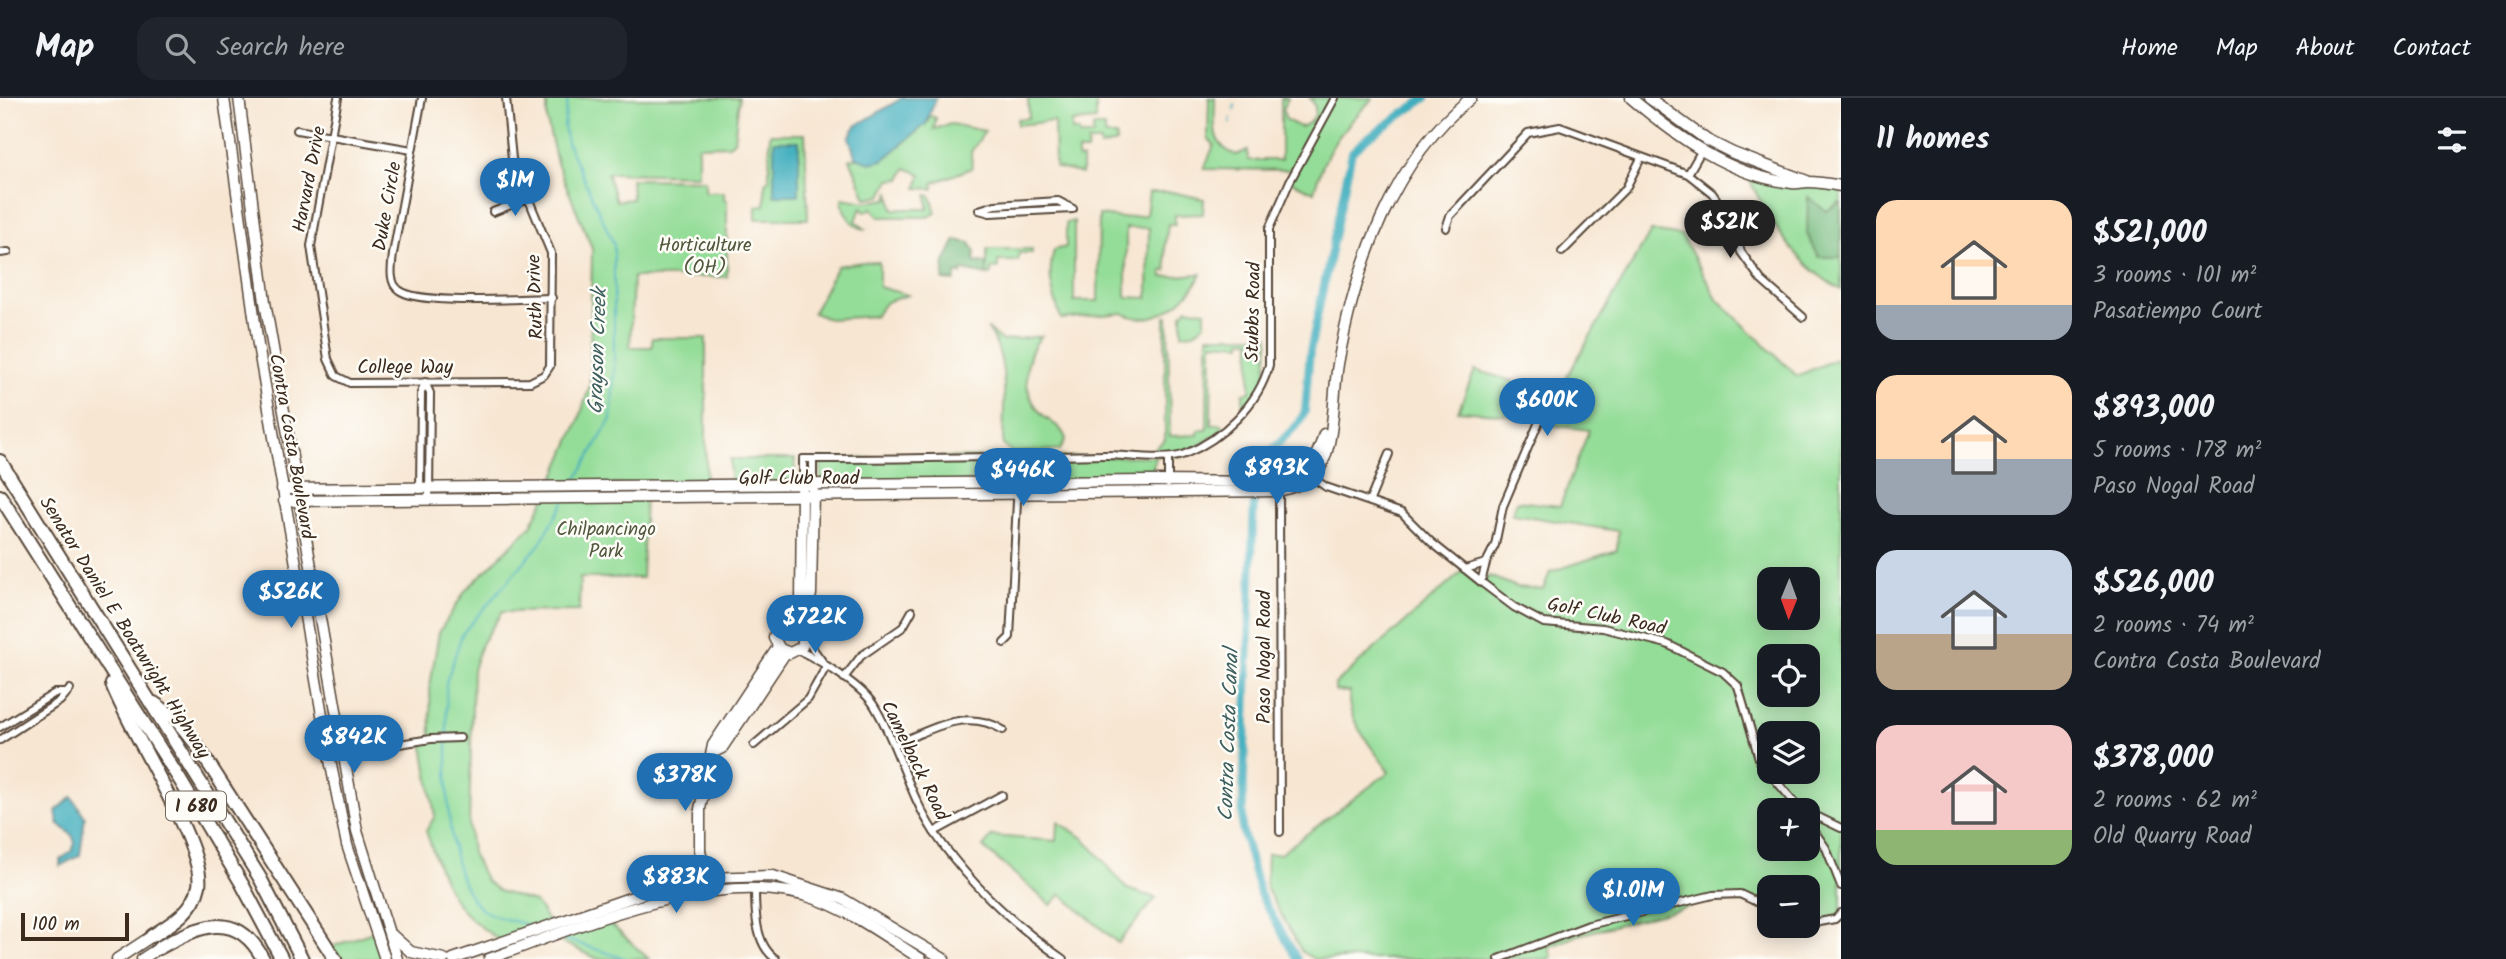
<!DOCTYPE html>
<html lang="en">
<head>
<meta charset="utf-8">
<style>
  :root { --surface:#171b24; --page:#20242c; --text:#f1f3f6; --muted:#9ea1a6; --line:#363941; --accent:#1f6fb2 }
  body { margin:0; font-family:Kalam,sans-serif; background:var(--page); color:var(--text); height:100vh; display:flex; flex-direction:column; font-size:26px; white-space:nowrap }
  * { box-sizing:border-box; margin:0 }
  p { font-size:23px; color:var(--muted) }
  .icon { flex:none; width:38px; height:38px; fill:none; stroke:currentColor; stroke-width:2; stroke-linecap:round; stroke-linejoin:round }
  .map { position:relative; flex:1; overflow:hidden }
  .sheet { display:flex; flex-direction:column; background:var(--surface); width:665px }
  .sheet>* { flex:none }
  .needle { width:46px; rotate:181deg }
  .fabs { position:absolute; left:1757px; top:469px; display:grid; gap:14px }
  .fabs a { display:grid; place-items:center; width:63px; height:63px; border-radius:14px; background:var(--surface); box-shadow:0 4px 18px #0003; font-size:35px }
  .scale { position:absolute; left:21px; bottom:18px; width:108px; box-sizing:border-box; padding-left:7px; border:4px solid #3b2a1e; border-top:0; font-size:19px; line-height:24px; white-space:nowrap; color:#3b2a1e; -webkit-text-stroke:5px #fdfcf7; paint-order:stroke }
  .price { position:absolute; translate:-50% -60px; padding:0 16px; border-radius:24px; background:var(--accent); color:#fff; font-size:23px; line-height:46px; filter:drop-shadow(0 2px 4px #0008) }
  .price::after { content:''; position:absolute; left:50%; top:42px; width:21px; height:16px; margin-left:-10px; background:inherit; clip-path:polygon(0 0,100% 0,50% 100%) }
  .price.selected { background:#222; color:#fff }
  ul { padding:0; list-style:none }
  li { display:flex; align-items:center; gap:21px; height:175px; padding:0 35px }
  li span { display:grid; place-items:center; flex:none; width:196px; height:140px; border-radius:21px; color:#555 }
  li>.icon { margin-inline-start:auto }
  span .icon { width:84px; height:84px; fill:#fffc; stroke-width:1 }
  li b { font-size:30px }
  h2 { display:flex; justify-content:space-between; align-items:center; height:84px; padding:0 35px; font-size:30px }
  header { display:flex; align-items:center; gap:42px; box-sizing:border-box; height:98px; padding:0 35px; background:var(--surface); border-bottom:2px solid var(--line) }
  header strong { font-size:33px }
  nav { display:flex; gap:38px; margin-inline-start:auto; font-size:24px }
  .search { width:490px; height:63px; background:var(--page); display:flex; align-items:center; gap:18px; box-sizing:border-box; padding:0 24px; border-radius:21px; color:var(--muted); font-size:26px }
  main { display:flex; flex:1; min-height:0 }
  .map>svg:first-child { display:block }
  .green { fill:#94dd98; stroke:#68845b; stroke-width:2; fill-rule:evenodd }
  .forest { fill:#77bc80; stroke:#59734f; stroke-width:2 }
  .water { fill:#40aebe; stroke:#3e6c6e; stroke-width:2 }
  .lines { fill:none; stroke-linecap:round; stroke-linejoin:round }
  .stream { stroke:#40aebe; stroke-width:2 }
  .canal { stroke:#40aebe; stroke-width:8 }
  .street-casing { stroke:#574639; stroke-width:10 }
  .secondary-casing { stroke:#574639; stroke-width:13 }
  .highway-casing { stroke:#574639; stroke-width:16 }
  .street { stroke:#fff; stroke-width:6 }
  .secondary { stroke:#fff; stroke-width:10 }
  .highway { stroke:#fff; stroke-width:12 }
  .labels { text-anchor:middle; stroke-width:5; stroke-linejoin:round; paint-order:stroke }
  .shield { fill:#fdfcf7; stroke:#75695f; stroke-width:2 }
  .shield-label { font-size:18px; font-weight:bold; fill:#3b2a1e }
  .street-label { font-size:19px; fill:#3b2a1e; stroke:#fdfcf7 }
  .park-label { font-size:19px; fill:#51573c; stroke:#fdfcf7 }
  .water-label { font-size:21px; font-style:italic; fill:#3d5f5e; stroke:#fdfcf7 }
</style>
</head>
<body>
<header>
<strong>Map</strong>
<div class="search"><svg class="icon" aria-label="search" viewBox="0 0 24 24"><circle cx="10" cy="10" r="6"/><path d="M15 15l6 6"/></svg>Search here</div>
<nav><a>Home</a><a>Map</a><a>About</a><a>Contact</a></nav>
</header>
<main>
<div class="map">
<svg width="1841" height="861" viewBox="0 0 1841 861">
  <rect width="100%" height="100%" fill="#fdfcf7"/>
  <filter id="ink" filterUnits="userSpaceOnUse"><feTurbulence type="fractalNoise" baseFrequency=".0143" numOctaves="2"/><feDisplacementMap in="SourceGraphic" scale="14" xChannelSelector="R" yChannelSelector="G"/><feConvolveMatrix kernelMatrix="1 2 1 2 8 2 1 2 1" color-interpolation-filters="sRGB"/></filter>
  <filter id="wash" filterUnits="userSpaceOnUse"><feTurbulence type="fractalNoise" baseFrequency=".00686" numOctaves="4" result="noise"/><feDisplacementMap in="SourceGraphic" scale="28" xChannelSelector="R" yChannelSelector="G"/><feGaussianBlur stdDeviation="1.57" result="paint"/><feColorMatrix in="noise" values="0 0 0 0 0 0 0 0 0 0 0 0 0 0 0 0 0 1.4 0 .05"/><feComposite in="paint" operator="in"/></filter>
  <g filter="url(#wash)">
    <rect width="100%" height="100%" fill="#f7e6d2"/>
    <g class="green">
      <path d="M547,0H739L734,43L729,47L698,48V77L607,75L616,103L632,101L631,81L705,82V94H724V102H727V179H633L630,249H652V240H706V386L551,387L579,322L590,287L592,150L557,65L547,23Z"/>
      <path d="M1028,0H1096V22L1072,24V33H1079V38H1093V29H1105V38H1116V45L1100,49V44H1088L1087,53H1078V61H1082V76L1055,69L1054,23L1017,27V21L1029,20Z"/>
      <path d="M1209,0H1215C1215,25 1209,47 1236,57L1248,52V62H1281V0H1288L1283,12L1286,22L1300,29C1315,25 1320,12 1310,0H1373C1342,32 1325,50 1314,94L1290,83L1295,72L1204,71L1214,47L1208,40Z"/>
      <path d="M931,18L936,20L934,31L951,26L985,33L971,54L972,70L933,85L934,91L917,90L921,76L906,70L901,81L890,82L882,98L866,100L850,61L891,55L926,26Z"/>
      <path d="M770,36H805L808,121H756V108L765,107V85L769,81Z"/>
      <path d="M1746,74L1841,88V192C1794,165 1768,122 1746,74Z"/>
      <path d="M890,93L893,111H928L927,97L931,98L936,115L928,119H879L872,110L865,114L861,110L856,123L866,132C852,128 842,115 842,100L866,104L888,101Z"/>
      <path d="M1149,94H1172L1204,101L1203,116L1175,117V126H1168L1165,149L1167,173H1162L1163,179L1201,176C1190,202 1152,232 1123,215L1061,221C1053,196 1046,178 1054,152L1066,149V125L1074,123V203H1098L1099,117L1122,120L1146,117ZM1126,130H1149L1148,200L1126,199Z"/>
      <path d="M1651,133L1682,138L1718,202L1797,278L1841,259V815L1835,821L1808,826V789H1769V811L1743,804L1710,803L1578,837L1549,849L1552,859L1547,861H1314L1302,854L1266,790L1267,756H1280L1389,674C1376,653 1343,620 1350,594L1335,593V586L1465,471L1481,484L1484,478L1487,481L1489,478L1517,489L1543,491L1550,474L1617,452L1618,433L1512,416L1517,403L1560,408L1589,332L1546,326L1541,319L1458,313L1475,272L1557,296ZM1769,481H1808V520H1769ZM1769,558H1808V597H1769ZM1769,635H1808V674H1769ZM1769,712H1808V751H1769Z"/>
      <path d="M987,151H1032V155H1019L1018,163H998V170L991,171V177H987Z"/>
      <path d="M863,164H879V189L908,197L886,204L875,218L829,221L813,215L837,168Z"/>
      <path d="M1187,210L1205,213V225L1194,235L1182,236V216Z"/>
      <path d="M1165,218H1168L1170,338L1198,337V332H1207L1208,238H1269L1265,283L1243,314V295L1250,294L1251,242H1242V246L1212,244L1211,327L1222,326L1224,331L1183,358H1155L1151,383L1007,384V367L1016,360L1155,358V350L1165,342Z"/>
      <path d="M987,230L1002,243L1041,238C1023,260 1021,292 1040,314C1049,325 1061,326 1066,341L1060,352L1013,355L1003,347C1003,309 1011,261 987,230Z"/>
      <path d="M979,359L997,367V384L821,385V361Z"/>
      <path d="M730,361H795V385L730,386Z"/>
      <path d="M546,398H645L642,480H580L579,513L502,514L481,546L473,572L469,728L472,755L486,783L499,793L535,804L551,827L501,844C490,835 477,827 467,817C445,796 436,761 426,733L435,718L422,642L431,641L430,588L439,534L466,492L531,428Z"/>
      <path d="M1058,724L1085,741L1127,791L1156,800L1118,845L1061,796L1051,807L983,749L992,738L1057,743Z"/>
      <path d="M604,820L649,861H598L551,839Z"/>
      <path d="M375,833L385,861H335L328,850Z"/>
    </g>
    <g class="forest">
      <path d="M1808,99L1826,113L1841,104V159H1819L1807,136Z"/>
      <path d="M956,142L970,145L975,153L974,164L987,165V177L962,172L961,176H955V183L943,182L945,164Z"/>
    </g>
    <g class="water">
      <path d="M902,0H936L926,26L883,62L870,65L855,58L849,39L856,28Z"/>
      <rect x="774" y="43" width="25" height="54"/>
      <path d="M72,699L85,719L80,757L60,768V762L72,753L75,745L72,737L58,725L56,713Z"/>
    </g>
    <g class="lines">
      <g class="stream">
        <path d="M568,0L564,29L567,45L614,146V278L611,321L575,384"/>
        <path d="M1234,12L1235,7"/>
        <path d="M1230,26L1231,20"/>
        <path d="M447,637L446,585L462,536L539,447L564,404"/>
        <path d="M447,642C447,685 445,785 483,812C496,821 518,823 534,829"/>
        <path d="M558,839L626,861"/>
      </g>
      <g class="canal">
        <path d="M1257,375L1260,364L1299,325L1305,313L1310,253L1352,54L1367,40L1426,0"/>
        <path d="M1254,402L1242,731L1260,796L1297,861"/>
      </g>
    </g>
  </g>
  <g filter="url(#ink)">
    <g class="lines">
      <g class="street-casing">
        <g id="street">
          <path d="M338,0L311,148L328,261L336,278L350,285L530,284L544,277L550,268L551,155L512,61L506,0"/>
          <path d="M422,0L393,156C392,167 388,184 399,192C419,208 523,200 552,200"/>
          <path d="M297,32L412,52"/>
          <path d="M1688,76L1703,50"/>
          <path d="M1058,103L1073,111L990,115L979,112L995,107Z"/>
          <path d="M493,114L526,101"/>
          <path d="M1446,130L1450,118L1528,35L1560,29L1688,76L1712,95L1732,123L1741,154L1761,182L1803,219"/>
          <path d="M1562,154L1626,90L1641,60"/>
          <path d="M0,155L8,154"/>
          <path d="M813,361V385"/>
          <path d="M1309,377L1326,389L1402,415L1431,444L1481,484L1514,509L1544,525L1603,530L1667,546L1723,574L1738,588L1760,664L1795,705L1806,712"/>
          <path d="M803,385V361C904,361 1005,359 1106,357C1127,357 1166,364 1185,356C1222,341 1259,306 1269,267V131L1290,83L1335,0"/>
          <path d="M1168,386V360"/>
          <path d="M420,392L421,295L425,284L430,295L429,399"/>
          <path d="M1279,393L1280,734"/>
          <path d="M1370,402L1389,356"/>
          <path d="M1486,465L1495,447L1503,408L1541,319L1557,296"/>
          <path d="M1465,471L1486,465L1481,484"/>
          <path d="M805,540L825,567"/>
          <path d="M1004,545L1010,539L1018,384"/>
          <path d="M798,552C819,562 863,588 875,609C899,649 908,695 934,734C968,784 1014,827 1063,861"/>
          <path d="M844,580L861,558L903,529L912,513"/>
          <path d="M0,629L55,595H64"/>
          <path d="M0,642L60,603L70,591"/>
          <path d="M754,647L808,601L826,569"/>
          <path d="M894,647C930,632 965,609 1003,632"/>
          <path d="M329,657L431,641L460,640"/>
          <path d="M1808,714L1841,730"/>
          <path d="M1808,724L1826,750L1841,788"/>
          <path d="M934,734L1002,697"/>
          <path d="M755,791C755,813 755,847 776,861"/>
          <path d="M1808,826L1835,821L1841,815"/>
          <path d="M1499,861L1589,827L1713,797L1740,796L1769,810"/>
        </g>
      </g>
      <g class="secondary-casing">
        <g id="secondary">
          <path d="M224,0L258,247L329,657L347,747L385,861"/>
          <path d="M239,0L265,204L357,733L397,861"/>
          <path d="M1631,0C1677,39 1730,78 1792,85C1798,86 1803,84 1808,84C1819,84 1830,86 1841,88"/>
          <path d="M1649,0L1707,42L1733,55L1807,83"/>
          <path d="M282,391L1151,383L1280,384C1306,378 1317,362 1324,336"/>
          <path d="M802,393L801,505C795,526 777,522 774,540L780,551L790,555L802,549L811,496L813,393"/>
          <path d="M284,403L1279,393C1297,388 1313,384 1322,366C1335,340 1333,295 1338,266C1355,170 1392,62 1471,0"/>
          <path d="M714,654L722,650L786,554"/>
          <path d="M706,786L700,752V711L713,647L778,549"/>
          <path d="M393,838L411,854L444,861"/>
          <path d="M117,861L152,838"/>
          <path d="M142,861L159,850"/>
          <path d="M453,861L653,792L705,780L773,778L843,801L944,861"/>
          <path d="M489,861C583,827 720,765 819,802C856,816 889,841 921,861"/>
        </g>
      </g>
      <g class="highway-casing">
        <g id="highway">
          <path d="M0,363L260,780L302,861"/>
          <path d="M0,398L180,682L242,786L282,861"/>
          <path d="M112,586C129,632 206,750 199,788C194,813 171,826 152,838"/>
          <path d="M154,605L175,620L196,646L335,861"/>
          <path d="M159,850C197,829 236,809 263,861"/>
        </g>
      </g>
      <use href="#street" class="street"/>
      <use href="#secondary" class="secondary"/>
      <use href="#highway" class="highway"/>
    </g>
  </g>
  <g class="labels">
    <rect class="shield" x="166" y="693.5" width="60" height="29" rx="5"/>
    <g class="shield-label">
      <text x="196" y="714">I 680</text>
    </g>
    <g class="street-label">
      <text transform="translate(308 81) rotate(-79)" y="7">Harvard Drive</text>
      <text transform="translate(386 108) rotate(-80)" y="7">Duke Circle</text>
      <text transform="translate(534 199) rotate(-92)" y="7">Ruth Drive</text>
      <text transform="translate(1252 214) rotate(-89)" y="7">Stubbs Road</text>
      <text x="405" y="275">College Way</text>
      <text transform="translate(293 348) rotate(80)" y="7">Contra Costa Boulevard</text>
      <text x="799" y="386">Golf Club Road</text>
      <text transform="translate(1607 517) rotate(12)" y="7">Golf Club Road</text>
      <text transform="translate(126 529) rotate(58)" y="7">Senator Daniel E Boatwright Highway</text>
      <text transform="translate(1263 559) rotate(-90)" y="7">Paso Nogal Road</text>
      <text transform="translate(916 662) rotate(64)" y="7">Camelback Road</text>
    </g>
    <g class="park-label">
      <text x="705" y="153">Horticulture<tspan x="705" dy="22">(OH)</tspan></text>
      <text x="606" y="437">Chilpancingo<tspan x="606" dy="22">Park</tspan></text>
    </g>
    <g class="water-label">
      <text transform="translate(597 253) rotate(-88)" y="7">Grayson Creek</text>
      <text transform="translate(1228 637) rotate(-88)" y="7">Contra Costa Canal</text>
    </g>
  </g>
</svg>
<div class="fabs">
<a><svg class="needle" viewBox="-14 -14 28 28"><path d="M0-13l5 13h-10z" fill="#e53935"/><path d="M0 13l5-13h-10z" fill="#9ea1a6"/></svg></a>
<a><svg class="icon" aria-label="locate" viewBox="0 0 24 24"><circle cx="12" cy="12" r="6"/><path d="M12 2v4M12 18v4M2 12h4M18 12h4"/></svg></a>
<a><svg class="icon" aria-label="layers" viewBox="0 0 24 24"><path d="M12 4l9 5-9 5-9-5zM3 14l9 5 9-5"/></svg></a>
<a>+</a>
<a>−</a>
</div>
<div class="scale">100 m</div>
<b class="price" style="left:515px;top:120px">$1M</b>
<b class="price selected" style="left:1730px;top:162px">$521K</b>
<b class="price" style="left:1547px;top:340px">$600K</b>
<b class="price" style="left:1277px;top:408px">$893K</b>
<b class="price" style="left:1023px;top:410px">$446K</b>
<b class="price" style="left:291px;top:532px">$526K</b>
<b class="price" style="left:815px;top:557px">$722K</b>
<b class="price" style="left:354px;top:677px">$842K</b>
<b class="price" style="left:685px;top:715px">$378K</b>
<b class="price" style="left:676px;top:817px">$883K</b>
<b class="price" style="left:1633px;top:830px">$1.01M</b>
</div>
<section class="sheet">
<h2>11 homes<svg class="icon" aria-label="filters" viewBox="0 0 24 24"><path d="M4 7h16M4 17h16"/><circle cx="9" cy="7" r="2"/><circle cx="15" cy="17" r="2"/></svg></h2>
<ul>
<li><span style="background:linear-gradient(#ffd9b3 75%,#9aa5b1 0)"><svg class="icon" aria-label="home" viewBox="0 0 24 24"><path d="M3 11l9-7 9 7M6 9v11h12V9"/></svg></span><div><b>$521,000</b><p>3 rooms · 101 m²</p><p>Pasatiempo Court</p></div></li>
<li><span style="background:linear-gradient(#ffd9b3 60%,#9aa5b1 0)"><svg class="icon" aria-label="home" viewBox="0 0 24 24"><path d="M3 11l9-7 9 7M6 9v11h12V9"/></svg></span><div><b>$893,000</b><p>5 rooms · 178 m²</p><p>Paso Nogal Road</p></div></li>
<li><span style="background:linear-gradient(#c9d6e8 60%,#b9a48a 0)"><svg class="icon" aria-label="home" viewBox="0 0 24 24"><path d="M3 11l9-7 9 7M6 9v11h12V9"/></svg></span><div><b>$526,000</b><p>2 rooms · 74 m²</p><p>Contra Costa Boulevard</p></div></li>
<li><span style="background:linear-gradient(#f6c9c9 75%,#8fb573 0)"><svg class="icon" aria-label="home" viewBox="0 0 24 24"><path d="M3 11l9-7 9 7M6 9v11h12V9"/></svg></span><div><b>$378,000</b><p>2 rooms · 62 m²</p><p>Old Quarry Road</p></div></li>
</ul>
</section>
</main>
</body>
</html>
